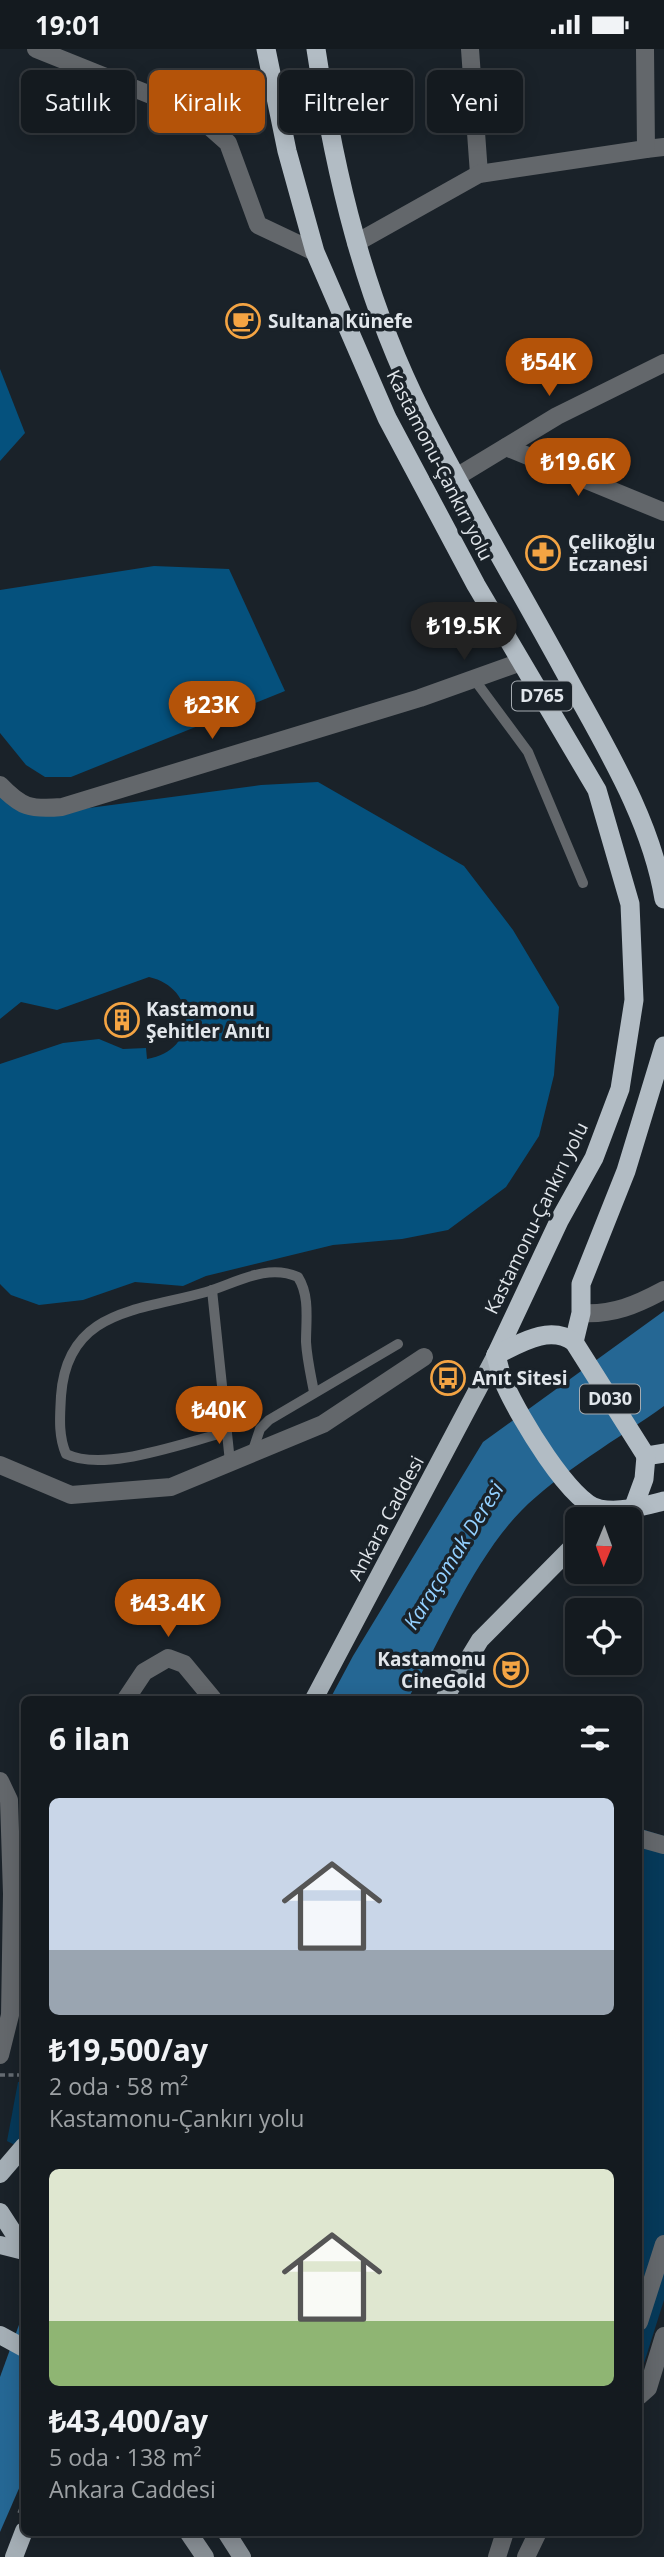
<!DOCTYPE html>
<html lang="tr">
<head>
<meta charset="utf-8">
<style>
  :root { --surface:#141a1f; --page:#21272c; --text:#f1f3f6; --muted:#9da1a4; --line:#33383d; --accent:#b45309 }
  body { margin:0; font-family:"Open Sans",sans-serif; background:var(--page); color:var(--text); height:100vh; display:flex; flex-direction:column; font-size:26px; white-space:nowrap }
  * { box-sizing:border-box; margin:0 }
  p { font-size:23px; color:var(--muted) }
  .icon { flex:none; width:38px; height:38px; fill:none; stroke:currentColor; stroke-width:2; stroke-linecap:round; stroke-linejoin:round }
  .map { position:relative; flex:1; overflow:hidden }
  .drawer { position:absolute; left:21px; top:1647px; width:621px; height:840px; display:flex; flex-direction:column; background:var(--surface); border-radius:10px; box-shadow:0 4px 18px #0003,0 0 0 2px var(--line) }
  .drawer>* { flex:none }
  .hud { position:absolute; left:21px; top:21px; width:623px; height:63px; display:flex; gap:14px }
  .needle { width:46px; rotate:181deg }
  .buttons { position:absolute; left:565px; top:1458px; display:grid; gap:14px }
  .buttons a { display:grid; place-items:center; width:77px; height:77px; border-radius:10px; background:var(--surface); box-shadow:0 4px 18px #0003,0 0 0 2px var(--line); font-size:35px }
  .price { position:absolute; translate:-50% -60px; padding:0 16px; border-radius:24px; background:var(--accent); color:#fff; font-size:23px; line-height:46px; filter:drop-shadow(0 2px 4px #0008) }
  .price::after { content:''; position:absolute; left:50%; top:42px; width:21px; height:16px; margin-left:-10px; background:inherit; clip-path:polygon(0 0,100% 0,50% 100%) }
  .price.active { background:#222; color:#fff }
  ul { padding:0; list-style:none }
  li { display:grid; align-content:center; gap:14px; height:371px; padding:0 28px }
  li span { display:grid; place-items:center; height:217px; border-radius:10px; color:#555 }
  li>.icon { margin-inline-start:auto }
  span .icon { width:126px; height:126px; fill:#fffc; stroke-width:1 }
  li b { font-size:30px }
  h2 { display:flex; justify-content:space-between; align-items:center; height:84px; padding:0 28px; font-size:30px }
  .pill { padding:0 24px; border-radius:10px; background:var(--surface); box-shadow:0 4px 18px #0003,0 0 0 2px var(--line); font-size:24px; line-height:63px }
  .pill.active { background:var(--accent); color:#fff }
  .status { display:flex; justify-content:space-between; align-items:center; height:49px; padding:0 35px; background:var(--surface); direction:ltr }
  .status svg { height:19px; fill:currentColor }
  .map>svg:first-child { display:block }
  .green { fill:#063959 }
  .forest { fill:#05517d }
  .water { fill:#256794 }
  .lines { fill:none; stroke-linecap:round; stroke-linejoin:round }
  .path { stroke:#646b71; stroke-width:3.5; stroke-dasharray:5 3.5; stroke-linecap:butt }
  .service { stroke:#63676b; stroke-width:10 }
  .minor { stroke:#63676b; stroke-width:18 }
  .tertiary { stroke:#63676b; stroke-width:18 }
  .secondary { stroke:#888f95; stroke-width:18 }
  .primary { stroke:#a4aeb5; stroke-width:18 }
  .trunk { stroke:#b2bcc4; stroke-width:19 }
  .labels { text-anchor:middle; stroke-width:7; stroke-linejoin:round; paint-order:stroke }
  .shield { fill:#1a2229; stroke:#a5abb1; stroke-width:2 }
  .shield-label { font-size:18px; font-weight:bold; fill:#e1e6eb }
  .poi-label { font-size:19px; font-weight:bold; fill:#e1e6eb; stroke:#1a2229; text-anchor:start }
  .street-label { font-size:19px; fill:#e1e6eb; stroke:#1a2229 }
  .water-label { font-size:21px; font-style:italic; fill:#93d0ff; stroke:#1a2229 }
</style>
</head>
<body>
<div class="status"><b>19:01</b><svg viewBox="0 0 49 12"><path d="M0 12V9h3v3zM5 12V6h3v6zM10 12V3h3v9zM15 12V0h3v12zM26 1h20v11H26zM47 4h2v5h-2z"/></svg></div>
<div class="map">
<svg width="664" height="2508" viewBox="0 0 664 2508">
  <rect width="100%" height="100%" fill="#1a2229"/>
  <g class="green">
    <path d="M639,1779L664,1787V2251L639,2330Z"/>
    <path d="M18,2033H24V2088L15,2096L7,2092Z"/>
  </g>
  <g class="forest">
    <path d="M0,320L25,384L0,412Z"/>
    <path d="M154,517L229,520L285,642L71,728H45L26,716L0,684V541Z"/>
    <path d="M318,733L464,817L513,881L559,958L554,1026L539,1087L506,1138L448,1181L402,1190L333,1196L206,1227L183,1237L135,1233L83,1251L39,1256L11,1246L0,1235V1015L63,994L99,990L123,1000L146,999L147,1010C199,1002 198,939 149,928L57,961L21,953L0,970V734L10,745L74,761L261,736Z"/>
  </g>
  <g class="water">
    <path d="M664,1262V1357C621,1388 557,1425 521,1462C475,1509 440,1591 408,1650H330L353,1607L483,1393Z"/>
    <path d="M24,2262V2428L0,2483V2328Z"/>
  </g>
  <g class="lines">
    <g class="path">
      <path d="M0,2026H24"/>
      <path d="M19,2464L24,2452"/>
    </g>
    <g class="service">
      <path d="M474,630L528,703L583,834"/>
      <path d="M212,1241L230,1413"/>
      <path d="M227,1383C185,1393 105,1424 66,1405C58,1386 60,1367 61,1347C67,1260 139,1262 206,1243C236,1234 267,1214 298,1228C310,1247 306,1271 306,1293C307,1310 311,1327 314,1343"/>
      <path d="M252,1404L260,1380L269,1371L398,1295"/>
    </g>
    <g class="minor">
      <path d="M36,0L193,63L228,94L258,176L315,203"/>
      <path d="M470,0L479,125"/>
      <path d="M646,100L664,98"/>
      <path d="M356,194L479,125L646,100L645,0"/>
      <path d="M506,398L664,463"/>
      <path d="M458,427L557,367L664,314"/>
      <path d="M581,1264C613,1266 636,1256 664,1241"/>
      <path d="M0,1416L71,1446L171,1438L323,1375L424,1308"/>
      <path d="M126,1650L144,1623L168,1609L184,1615L213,1650"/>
      <path d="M0,1732L9,1751L12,1845L10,1966L0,2006"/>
      <path d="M639,1789L664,1796"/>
      <path d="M639,2273L664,2195"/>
      <path d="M639,2347L648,2339L664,2287"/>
      <path d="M497,2508L505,2483"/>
      <path d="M526,2508L538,2483"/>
    </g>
    <path class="tertiary" d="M0,736C21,758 30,761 62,758L420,649L521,613"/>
    <g class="secondary">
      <path d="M188,2483L205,2508"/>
      <path d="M226,2483L242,2508"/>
    </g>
    <g class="primary">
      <path d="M314,1650L496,1306"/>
      <path d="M444,1650L480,1591L578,1492"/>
      <path d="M0,2125L24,2097"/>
      <path d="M0,2163L24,2200"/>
      <path d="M0,2196L24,2202"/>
      <path d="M0,2286L24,2299"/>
      <path d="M14,2508L24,2482"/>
    </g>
    <g class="trunk">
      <path d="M266,0L287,102L315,203L387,369L476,536L597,741L630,855L634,951L620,1040L594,1109L559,1172L496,1306"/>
      <path d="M316,0C335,126 364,249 422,364C470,458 525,549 575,642C611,707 652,776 664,850"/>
      <path d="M574,1293L581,1264V1235L626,1122L664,997"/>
      <path d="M496,1306C499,1317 501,1328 506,1338C518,1365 571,1456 600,1460C621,1464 644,1457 664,1452"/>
      <path d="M496,1306C519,1295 549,1275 574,1293L646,1407"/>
      <path d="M646,1407L664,1404"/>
      <path d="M633,1460L644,1430L646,1407"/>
    </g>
  </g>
  <defs>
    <g id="cafe-ring" transform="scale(1.75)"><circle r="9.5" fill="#1a2229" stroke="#f4a443" stroke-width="1.5"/><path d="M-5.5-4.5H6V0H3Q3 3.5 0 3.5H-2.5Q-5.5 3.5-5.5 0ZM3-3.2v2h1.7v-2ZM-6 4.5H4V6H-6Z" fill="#f4a443"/></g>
    <g id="pharmacy-ring" transform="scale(1.75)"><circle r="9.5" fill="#1a2229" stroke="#f4a443" stroke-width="1.5"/><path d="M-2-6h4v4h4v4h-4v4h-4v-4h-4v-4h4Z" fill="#f4a443"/></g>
    <g id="building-ring" transform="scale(1.75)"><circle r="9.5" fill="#1a2229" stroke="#f4a443" stroke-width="1.5"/><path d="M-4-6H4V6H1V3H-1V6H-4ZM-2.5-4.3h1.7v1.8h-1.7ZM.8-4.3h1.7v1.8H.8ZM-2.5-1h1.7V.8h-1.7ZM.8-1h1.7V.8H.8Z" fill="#f4a443"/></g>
    <g id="bus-ring" transform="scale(1.75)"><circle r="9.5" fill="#1a2229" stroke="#f4a443" stroke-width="1.5"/><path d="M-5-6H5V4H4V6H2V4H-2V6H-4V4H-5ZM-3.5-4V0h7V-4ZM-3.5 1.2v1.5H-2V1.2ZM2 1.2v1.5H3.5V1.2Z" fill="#f4a443"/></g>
    <g id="theatre-ring" transform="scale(1.75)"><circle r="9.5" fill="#1a2229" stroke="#f4a443" stroke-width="1.5"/><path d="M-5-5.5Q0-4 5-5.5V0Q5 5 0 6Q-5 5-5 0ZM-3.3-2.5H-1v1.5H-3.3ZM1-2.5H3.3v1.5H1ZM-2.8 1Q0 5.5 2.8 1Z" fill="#f4a443"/></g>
  </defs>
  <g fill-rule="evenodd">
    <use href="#cafe-ring" x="243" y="272"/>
    <use href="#pharmacy-ring" x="543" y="504"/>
    <use href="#building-ring" x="122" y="971"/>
    <use href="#bus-ring" x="448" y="1329"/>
    <use href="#theatre-ring" x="511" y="1621"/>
  </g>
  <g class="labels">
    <g class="shield">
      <rect x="512" y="632.5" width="60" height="29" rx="5"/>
      <rect x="580" y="1335.5" width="60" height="29" rx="5"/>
    </g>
    <g class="shield-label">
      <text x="542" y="653">D765</text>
      <text x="610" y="1356">D030</text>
    </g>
    <g class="poi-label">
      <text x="268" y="279">Sultana Künefe</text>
      <text x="568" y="500">Çelikoğlu<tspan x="568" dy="22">Eczanesi</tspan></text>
      <text x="146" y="967">Kastamonu<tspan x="146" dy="22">Şehitler Anıtı</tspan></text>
      <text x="472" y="1336">Anıt Sitesi</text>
      <text x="486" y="1617" text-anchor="end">Kastamonu<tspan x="486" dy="22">CineGold</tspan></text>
    </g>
    <g class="street-label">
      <text transform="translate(440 416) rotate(63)" y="7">Kastamonu-Çankırı yolu</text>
      <text transform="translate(536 1169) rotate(-64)" y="7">Kastamonu-Çankırı yolu</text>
      <text transform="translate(386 1469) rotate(-62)" y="7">Ankara Caddesi</text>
    </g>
    <g class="water-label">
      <text transform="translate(454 1507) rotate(-58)" y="7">Karaçomak Deresi</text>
    </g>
  </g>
</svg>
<div class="buttons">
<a><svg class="needle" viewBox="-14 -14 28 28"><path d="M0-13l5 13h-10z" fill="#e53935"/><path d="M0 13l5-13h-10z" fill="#9da1a4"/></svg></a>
<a><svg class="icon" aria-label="locate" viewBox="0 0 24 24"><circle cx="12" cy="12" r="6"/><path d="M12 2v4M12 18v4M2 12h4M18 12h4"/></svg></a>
</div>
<b class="price" style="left:549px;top:349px">₺54K</b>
<b class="price" style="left:578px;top:449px">₺19.6K</b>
<b class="price active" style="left:464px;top:613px">₺19.5K</b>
<b class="price" style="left:212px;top:692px">₺23K</b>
<b class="price" style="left:219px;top:1397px">₺40K</b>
<b class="price" style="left:168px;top:1590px">₺43.4K</b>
<div class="hud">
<a class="pill">Satılık</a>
<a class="pill active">Kiralık</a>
<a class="pill">Filtreler</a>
<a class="pill">Yeni</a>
</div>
<section class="drawer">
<h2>6 ilan<svg class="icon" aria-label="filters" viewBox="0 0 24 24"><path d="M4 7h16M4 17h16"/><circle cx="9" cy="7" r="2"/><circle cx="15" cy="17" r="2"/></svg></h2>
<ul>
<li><span style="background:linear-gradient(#c9d6e8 70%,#9aa5b1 0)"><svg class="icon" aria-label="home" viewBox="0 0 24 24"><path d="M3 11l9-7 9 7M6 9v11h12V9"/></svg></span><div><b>₺19,500/ay</b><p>2 oda · 58 m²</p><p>Kastamonu-Çankırı yolu</p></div></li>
<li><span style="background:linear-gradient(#dfe7d0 70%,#8fb573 0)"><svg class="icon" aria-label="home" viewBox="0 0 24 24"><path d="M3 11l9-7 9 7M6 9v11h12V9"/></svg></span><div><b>₺43,400/ay</b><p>5 oda · 138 m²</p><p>Ankara Caddesi</p></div></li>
</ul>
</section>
</div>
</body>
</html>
